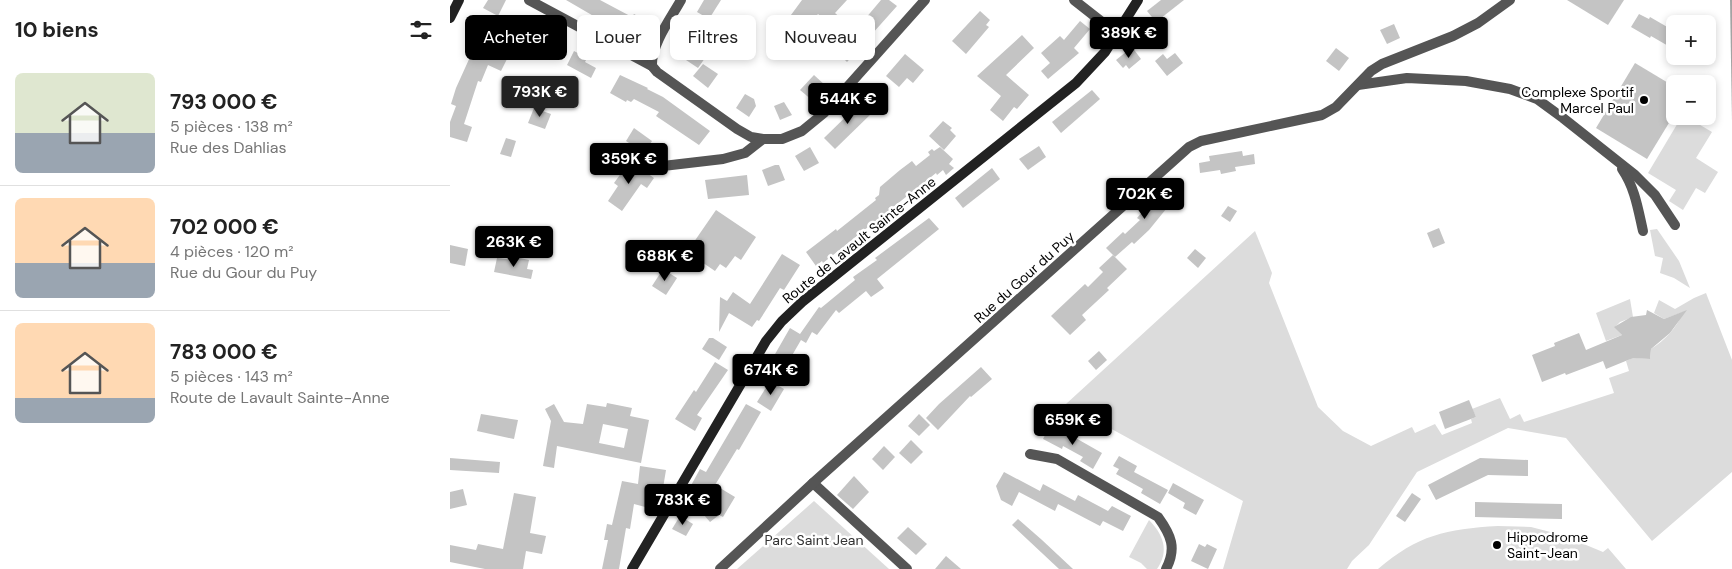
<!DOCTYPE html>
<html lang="fr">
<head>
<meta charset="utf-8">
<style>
  :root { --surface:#fff; --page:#f2f2f2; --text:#222; --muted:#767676; --line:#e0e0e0; --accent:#000 }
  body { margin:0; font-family:"DM Sans",sans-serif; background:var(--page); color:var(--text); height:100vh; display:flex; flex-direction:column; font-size:19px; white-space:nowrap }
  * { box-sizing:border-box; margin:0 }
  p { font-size:16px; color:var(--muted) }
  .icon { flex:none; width:28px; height:28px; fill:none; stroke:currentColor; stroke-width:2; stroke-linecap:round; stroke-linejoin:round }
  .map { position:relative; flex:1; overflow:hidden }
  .drawer { display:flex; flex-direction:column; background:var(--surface); width:450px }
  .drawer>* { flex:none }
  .top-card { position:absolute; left:15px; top:15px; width:475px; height:45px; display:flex; gap:10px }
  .buttons { position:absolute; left:1216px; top:15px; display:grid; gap:10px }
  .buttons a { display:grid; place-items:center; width:50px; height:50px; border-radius:8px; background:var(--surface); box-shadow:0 2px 8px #0003; font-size:25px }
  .price { position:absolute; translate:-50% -42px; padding:0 11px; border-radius:5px; background:var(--accent); color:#fff; font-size:16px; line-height:32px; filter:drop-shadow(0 1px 2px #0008) }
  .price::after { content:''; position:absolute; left:50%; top:30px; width:15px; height:11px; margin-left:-8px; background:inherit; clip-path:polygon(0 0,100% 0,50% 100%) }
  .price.active { background:#222; color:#fff }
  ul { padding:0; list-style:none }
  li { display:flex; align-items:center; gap:15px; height:125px; padding:0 15px }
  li+li { border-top:1px solid var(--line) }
  li span { display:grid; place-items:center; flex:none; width:140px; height:100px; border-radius:8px; color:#555 }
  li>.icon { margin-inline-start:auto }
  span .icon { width:60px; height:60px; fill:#fffc; stroke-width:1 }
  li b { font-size:21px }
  h2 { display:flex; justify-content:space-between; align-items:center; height:60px; padding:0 15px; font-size:21px }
  .pill { padding:0 18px; border-radius:8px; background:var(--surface); box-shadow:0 2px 8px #0003; font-size:18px; line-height:45px }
  .pill.active { background:var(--accent); color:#fff }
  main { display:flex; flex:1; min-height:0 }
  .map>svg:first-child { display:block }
  .green { fill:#dcdcdc }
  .water { fill:#a3a3a3 }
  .building { fill:#c4c4c4; fill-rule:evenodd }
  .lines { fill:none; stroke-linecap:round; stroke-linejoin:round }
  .street { stroke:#555; stroke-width:10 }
  .secondary { stroke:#222; stroke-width:10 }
  .poi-dot { fill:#000; stroke:#fff; stroke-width:2 }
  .labels { text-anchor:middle; stroke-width:5; stroke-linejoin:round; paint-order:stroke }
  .poi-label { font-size:14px; fill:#000; stroke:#fff; text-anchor:end }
  .street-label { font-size:14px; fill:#000; stroke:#fff }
  .park-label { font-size:14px; fill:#333; stroke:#fff }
</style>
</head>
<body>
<main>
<section class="drawer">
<h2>10 biens<svg class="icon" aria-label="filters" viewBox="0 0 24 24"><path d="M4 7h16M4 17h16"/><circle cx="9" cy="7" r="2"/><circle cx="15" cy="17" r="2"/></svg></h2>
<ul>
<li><span style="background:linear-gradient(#dfe7d0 60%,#9aa5b1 0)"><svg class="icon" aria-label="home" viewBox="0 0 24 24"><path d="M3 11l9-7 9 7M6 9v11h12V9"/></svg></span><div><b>793 000 €</b><p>5 pièces · 138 m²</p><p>Rue des Dahlias</p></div></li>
<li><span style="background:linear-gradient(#ffd9b3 65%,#9aa5b1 0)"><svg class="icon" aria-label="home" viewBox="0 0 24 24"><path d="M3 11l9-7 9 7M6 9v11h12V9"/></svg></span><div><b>702 000 €</b><p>4 pièces · 120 m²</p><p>Rue du Gour du Puy</p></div></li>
<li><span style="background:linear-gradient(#ffd9b3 75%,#9aa5b1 0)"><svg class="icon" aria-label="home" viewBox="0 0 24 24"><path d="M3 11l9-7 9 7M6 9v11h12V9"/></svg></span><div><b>783 000 €</b><p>5 pièces · 143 m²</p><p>Route de Lavault Sainte-Anne</p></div></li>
</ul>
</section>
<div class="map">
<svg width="1282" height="569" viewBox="0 0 1282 569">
  <rect width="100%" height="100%" fill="#fff"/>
  <g class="green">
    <path d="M1232,116H1235L1262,132L1246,158L1268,172L1255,193L1246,188L1233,210L1219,201L1226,190L1198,173Z"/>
    <path d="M1207,229L1229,261L1240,288L1224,278L1210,273L1213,258L1205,256L1200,230Z"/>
    <path d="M805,231L822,273L819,283L868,407L893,431L921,446L962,427L965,433L985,424L992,435L1022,423L1021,419L1026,417L1022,409L1050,398L1060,419L1070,414L1074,422L1164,393L1159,378L1179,371L1176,361L1180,359V357L1187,355V358L1200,359L1201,349C1215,340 1227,328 1233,312L1214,319L1204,313L1209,300L1225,309L1244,298L1256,293L1282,360V472L1202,541L1116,438L1058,428L967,472L919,545L902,561L897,569H773L793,501L616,404Z"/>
    <path d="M1180,299L1183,317L1170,322L1165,327L1172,335L1156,341L1146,313Z"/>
    <path d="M364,501L439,569H287Z"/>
    <path d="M699,520C713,534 720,551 707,569H697L691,563L679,557Z"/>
    <path d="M1048,526L1081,527L1112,535L1153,552L1158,548L1176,569H928C968,535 996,529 1048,526Z"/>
  </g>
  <path class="water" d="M1280,0H1282V121Z"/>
  <g class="building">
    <path d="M38,0H56L48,16L33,8Z"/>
    <path d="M116,0H150L182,17L184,14L198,22L188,39L160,23L159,25Z"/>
    <path d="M254,0H271L259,19L247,12Z"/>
    <path d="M352,0H397L385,13L402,28L412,16L415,19L431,0H439L447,6L397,62L380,45L391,34L368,14L358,27L353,23L348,30L347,29L327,56L316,49Z"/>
    <path d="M711,0H734L706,22L697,11Z"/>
    <path d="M1117,0H1174L1158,25Z"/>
    <path d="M530,11L540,20L536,25L539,27L516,54L502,41Z"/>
    <path d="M1189,14L1199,19L1200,17L1219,28L1225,18V38L1220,47L1201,36L1200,38L1181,27Z"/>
    <path d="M39,15L52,22L46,35L64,45L51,71L38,65L31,82L28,81L14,124L22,127L17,142L0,137V122L6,106L1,104L6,88Z"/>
    <path d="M285,21L301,31L292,44L276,33Z"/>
    <path d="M630,21L640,29L624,48L629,53L598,79L591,71L600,63L591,53L610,36L614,40Z"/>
    <path d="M944,24L950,38L937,44L930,30Z"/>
    <path d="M236,31L262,48L248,68L224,52L231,42L229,40Z"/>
    <path d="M572,35L584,48L556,75L579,95L567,109L564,107L553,121L540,110L551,96L527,76Z"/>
    <path d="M682,47L691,59L679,69L676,65L673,68L666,60Z"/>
    <path d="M886,48L899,58L889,71L876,61Z"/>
    <path d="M124,51L137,58L135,62L146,68L141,78L117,65Z"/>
    <path d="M725,53L733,63L717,76L705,61L713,54L717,59Z"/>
    <path d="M455,54L474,70L463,83L457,78L449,87L436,76Z"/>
    <path d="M1185,63L1225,87V113L1197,159L1146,128Z"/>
    <path d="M253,64L268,74L258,88L243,76Z"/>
    <path d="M170,75L198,88L197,89L213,97L260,131L249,145L206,116L209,112L184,99L181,102L177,100L176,102L160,93Z"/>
    <path d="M364,75L376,86L363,101L350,90Z"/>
    <path d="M642,90L650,99L611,133L602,122Z"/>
    <path d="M295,94L304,99L306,106L299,117L286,108Z"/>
    <path d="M412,101L423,112L385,149L374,138Z"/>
    <path d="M334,102L342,115L330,120L324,106Z"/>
    <path d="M84,108L101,114L95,129L78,123Z"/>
    <path d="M493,121L502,128L500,130L506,136L494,150L479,136Z"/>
    <path d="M184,128L202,141L194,153L176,141Z"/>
    <path d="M56,138L66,141L61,157L50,154Z"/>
    <path d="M589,146L596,157L578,170L569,159Z"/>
    <path d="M360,147L369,163L354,171L345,156Z"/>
    <path d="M490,147L503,159L499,164L504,168L496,175L493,170L487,175L486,173L373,263L372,261L366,266L356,252L386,229L387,231L426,200L425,198L429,195L430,187L450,170L462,161L466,166L480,155L478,152L482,149L484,151Z"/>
    <path d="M792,151L793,156L804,154L805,164L785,167L786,171L771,174L770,170L750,173L749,163L760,161L759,156Z"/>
    <path d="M180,161L204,178L197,188L191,184L172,211L158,201L168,186L164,183Z"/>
    <path d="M325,165H329L335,180L318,186L312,170Z"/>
    <path d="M542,168L550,179L513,208L505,198Z"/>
    <path d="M297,175L299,195L258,199L255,180Z"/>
    <path d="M719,182L728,189L723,196L725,198L699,230L684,244L682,242L665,257L656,248L673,232L675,234L690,220L687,218Z"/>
    <path d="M778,206L787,211L780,222L771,216Z"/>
    <path d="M266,210L306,237L291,260L285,256L276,268L270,264L265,271L237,252Z"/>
    <path d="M479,218L489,229L427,279L434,288L421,297L416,291L389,313L386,310L367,335L362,332L356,343L351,340L326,383L313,375L340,328L350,334L369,307L371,308L405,280L403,277L427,260L425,258Z"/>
    <path d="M989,228L995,243L983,248L977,233Z"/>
    <path d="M0,245L18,249L15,266L0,263Z"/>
    <path d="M745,249L756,258L748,268L737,258Z"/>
    <path d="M332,254L350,265L334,290L330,288L309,321L307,320L302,327L279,313L269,332L270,297L277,301L283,292L300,304Z"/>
    <path d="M663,255L677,269L657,288L659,290L632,315L636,320L620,335L601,316L635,284L638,287L653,272L649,268Z"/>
    <path d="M47,258L65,260L70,258L79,260L77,269L83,270L81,279L44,272Z"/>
    <path d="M213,269L227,278L216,295L202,286Z"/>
    <path d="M1197,310L1214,319L1237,310L1220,333L1201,349L1200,359L1183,358L1156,369L1153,361L1116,375L1115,373L1092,382L1082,355L1105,346L1104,343L1129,333L1136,350L1172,335L1164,327L1181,317L1196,315Z"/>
    <path d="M259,338H263L277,347L269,360L252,349Z"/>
    <path d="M649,351L657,360L646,370L638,361Z"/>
    <path d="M265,362L278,370L247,415L252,418L245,431L225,419L244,390L246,392Z"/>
    <path d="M531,367L542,379L521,397L520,396L488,430L476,418L489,404Z"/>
    <path d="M320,381L334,389L321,411L307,402Z"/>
    <path d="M1019,400L1026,417L995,429L989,412Z"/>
    <path d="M157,403L182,408L180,416L199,420L191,463L107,446L104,468L93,466L101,421L95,409L104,404L114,422L133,424L137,404L156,407ZM153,424L178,429L174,448L149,443Z"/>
    <path d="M296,404L311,412L289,450L287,449L265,485L285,497L273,517L269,515L260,522L254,515L262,505L238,491L250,469L256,472Z"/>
    <path d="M31,414L68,420L64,439L27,431Z"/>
    <path d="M469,414L480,425L469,436L458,426Z"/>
    <path d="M601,424L652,453L643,469L630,461L633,457L613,446L612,449L593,439Z"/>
    <path d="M461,440L473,452L461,464L449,453Z"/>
    <path d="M434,446L445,457L433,470L422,459Z"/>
    <path d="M669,456L687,466L684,472L718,490L710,504L691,493L693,489L666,474L669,469L663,466Z"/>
    <path d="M0,458L50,462L49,473L0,470Z"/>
    <path d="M1030,458L1078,460V476L1038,475L986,500L978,485Z"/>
    <path d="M190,466L216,470L213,488L206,486L199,508L184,504L180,529L176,528L169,569H152L158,540H154L157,524L162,525L172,481L188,484Z"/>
    <path d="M554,472L590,491L593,484L625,501L628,495L658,511L662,506L681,516L673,531L653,521L650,526L608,504L605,511L569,492L562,506L551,500L546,486Z"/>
    <path d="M404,476L419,492L403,509L387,495Z"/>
    <path d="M723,483L754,500L746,515L733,508L735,503L718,493Z"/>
    <path d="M13,489L17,505L0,509V492Z"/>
    <path d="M64,493L86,497L80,533L96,536L92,554L76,551L73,569H35L0,562V545L26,550L28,544L53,549Z"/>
    <path d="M962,493L971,499L955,522L946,516Z"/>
    <path d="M1025,502L1112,504V519L1025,517Z"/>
    <path d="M230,516L243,524L236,536L222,529Z"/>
    <path d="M568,519L592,540L623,569H609L562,525Z"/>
    <path d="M458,527L477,544L466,555L447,538Z"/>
    <path d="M749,544L755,547L757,544L767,549L758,569L741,561Z"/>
    <path d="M496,556L511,569H485Z"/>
  </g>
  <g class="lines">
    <g class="street">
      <path d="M79,0L202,66L207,72L287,129L301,137L313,139"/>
      <path d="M624,0L666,33"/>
      <path d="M202,66C201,45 221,18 231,0"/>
      <path d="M908,85L957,78L1016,81L1060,89L1087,99L1113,118L1185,175L1205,195L1225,225"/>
      <path d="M213,166L273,159L295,153L313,139H332L352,131L374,113L475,0"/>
      <path d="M1172,169C1185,188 1188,209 1193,231"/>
      <path d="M580,454L607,459L708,517C721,535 727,548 716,569"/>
      <path d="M363,483L457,569"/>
      <path d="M270,569L363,483L739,147L751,141L872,115L886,107L921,71L932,64L1003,36L1028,23L1060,0"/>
    </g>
    <g class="secondary">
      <path d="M0,18L9,0"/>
      <path d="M182,569L316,341L332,321L352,302L626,83L655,52L688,0"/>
    </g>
  </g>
  <g class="poi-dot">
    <circle cx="1194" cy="100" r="5"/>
    <circle cx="1047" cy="545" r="5"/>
  </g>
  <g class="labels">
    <g class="poi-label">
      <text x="1184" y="97">Complexe Sportif<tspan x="1184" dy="16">Marcel Paul</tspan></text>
      <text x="1057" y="542" text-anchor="start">Hippodrome<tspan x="1057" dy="16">Saint-Jean</tspan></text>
    </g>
    <g class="street-label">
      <text transform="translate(409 240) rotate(-39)" y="5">Route de Lavault Sainte-Anne</text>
      <text transform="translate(574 277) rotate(-42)" y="5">Rue du Gour du Puy</text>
    </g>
    <g class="park-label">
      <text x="364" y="545">Parc Saint Jean</text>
    </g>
  </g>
</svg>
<div class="buttons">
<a>+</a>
<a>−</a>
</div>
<b class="price" style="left:679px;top:59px">389K €</b>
<b class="price active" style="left:90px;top:118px">793K €</b>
<b class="price" style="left:398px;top:125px">544K €</b>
<b class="price" style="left:179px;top:185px">359K €</b>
<b class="price" style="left:695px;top:220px">702K €</b>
<b class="price" style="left:64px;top:268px">263K €</b>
<b class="price" style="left:215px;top:282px">688K €</b>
<b class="price" style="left:321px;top:396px">674K €</b>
<b class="price" style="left:623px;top:446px">659K €</b>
<b class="price" style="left:233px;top:526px">783K €</b>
<div class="top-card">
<a class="pill active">Acheter</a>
<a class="pill">Louer</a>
<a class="pill">Filtres</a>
<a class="pill">Nouveau</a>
</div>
</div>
</main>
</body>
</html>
